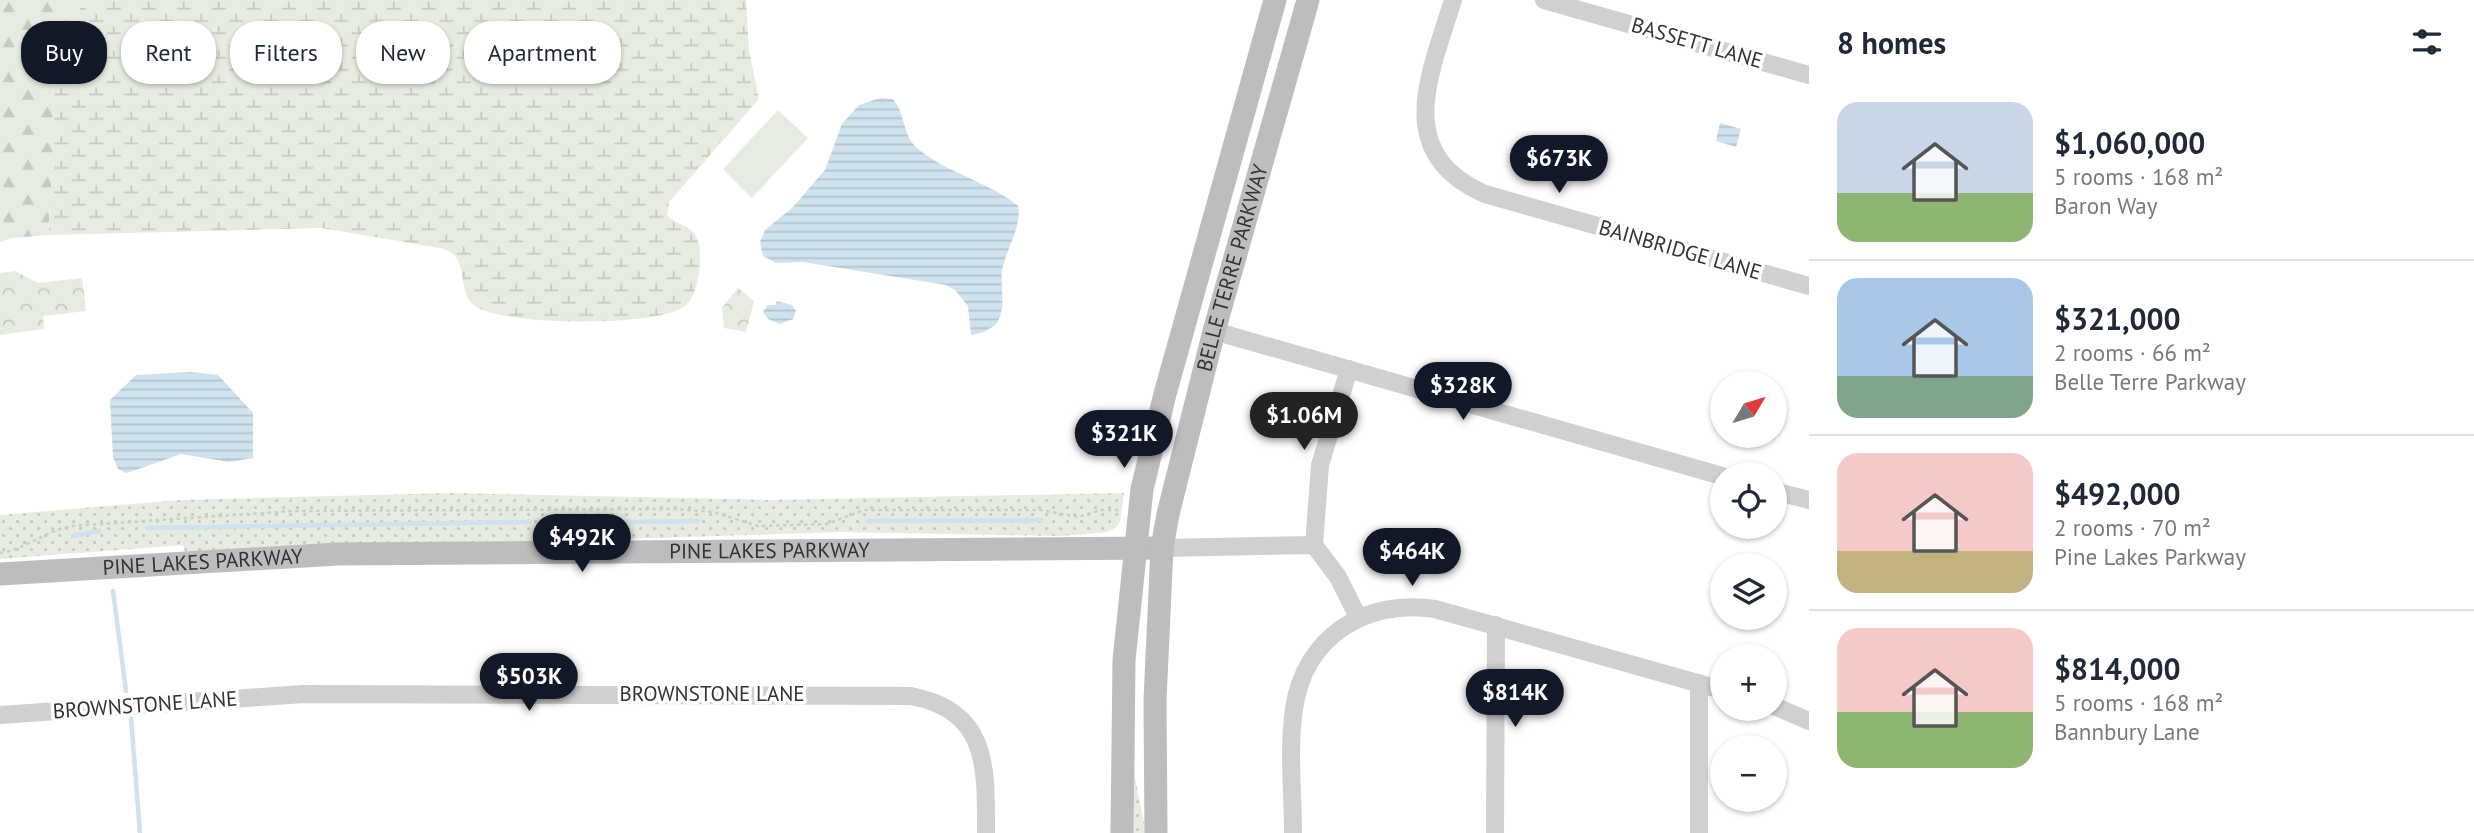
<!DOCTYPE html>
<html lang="en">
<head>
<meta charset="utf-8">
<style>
  :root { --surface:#fff; --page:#f6f6f7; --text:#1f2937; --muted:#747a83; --line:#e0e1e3; --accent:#111827 }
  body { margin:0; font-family:"PT Sans",sans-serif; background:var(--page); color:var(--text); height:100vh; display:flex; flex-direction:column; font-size:26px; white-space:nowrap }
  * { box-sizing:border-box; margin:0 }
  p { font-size:23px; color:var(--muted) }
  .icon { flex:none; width:38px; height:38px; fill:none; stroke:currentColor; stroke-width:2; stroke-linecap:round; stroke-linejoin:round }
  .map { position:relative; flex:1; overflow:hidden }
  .drawer { display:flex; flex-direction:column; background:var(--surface); width:665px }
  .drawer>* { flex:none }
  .top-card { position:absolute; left:21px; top:21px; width:665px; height:63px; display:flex; gap:14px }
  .needle { width:46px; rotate:52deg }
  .tools { position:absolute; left:1710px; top:371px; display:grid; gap:14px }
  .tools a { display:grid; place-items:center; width:77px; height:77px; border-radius:50%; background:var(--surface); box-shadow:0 2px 5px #0004; font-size:35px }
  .price { position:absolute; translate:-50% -60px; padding:0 16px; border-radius:24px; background:var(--accent); color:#fff; font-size:23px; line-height:46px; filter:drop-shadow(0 2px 4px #0008) }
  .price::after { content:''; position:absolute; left:50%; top:42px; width:21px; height:16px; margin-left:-10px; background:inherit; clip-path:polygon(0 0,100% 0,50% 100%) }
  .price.selected { background:#222; color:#fff }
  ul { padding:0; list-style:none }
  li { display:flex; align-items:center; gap:21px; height:175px; padding:0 28px }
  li+li { border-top:2px solid var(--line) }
  li span { display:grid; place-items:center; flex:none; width:196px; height:140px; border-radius:21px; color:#555 }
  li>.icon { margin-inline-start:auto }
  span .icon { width:84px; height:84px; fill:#fffc; stroke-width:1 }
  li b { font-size:30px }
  h2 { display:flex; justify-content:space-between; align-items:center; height:84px; padding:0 28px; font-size:30px }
  .tag { padding:0 24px; border-radius:28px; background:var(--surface); box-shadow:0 2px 5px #0004; font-size:24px; line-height:63px }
  .tag.selected { background:var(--accent); color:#fff }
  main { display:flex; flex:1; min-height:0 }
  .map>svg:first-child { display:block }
  .grass { fill:url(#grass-dots) }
  .forest { fill:url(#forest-firs) }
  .wetland { fill:url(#wetland-marsh) }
  .park { fill:url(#park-crowns) }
  .pitch { fill:#e6ecdf }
  .water { fill:url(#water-rules) }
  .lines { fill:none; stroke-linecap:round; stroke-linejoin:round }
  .stream { stroke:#cfe2ee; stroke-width:4.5 }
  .path { stroke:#cdcdcd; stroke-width:2.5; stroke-dasharray:3.5 3.5; stroke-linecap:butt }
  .street { stroke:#d0d0d0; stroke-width:18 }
  .secondary { stroke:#bdbdbd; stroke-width:23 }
  .labels { text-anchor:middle; stroke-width:7; stroke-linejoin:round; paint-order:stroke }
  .street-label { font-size:21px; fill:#333; stroke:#fff }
</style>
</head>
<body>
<main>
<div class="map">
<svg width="1809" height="833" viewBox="0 0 1809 833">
  <defs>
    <pattern id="grass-dots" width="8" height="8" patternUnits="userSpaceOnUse" patternTransform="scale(1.75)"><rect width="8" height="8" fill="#e6ecdf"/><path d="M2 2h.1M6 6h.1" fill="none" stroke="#c6cbc0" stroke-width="1.8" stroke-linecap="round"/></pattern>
    <pattern id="forest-firs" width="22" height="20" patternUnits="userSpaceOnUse" patternTransform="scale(1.75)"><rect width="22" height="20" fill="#e6ecdf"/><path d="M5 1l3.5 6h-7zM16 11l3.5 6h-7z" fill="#c6cbc0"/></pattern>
    <pattern id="wetland-marsh" width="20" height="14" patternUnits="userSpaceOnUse" patternTransform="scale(1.75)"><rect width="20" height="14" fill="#e6ecdf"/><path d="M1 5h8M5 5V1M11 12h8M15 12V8" fill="none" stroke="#c6cbc0"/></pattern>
    <pattern id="park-crowns" width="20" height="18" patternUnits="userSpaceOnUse" patternTransform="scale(1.75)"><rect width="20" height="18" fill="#e6ecdf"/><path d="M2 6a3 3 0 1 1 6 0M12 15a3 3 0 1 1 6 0" fill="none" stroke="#c6cbc0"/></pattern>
    <pattern id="water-rules" width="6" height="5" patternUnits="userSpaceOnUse" patternTransform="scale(1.75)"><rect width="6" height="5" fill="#cfe2ee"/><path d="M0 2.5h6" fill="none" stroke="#b2c2cd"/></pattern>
  </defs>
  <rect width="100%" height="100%" fill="#fff"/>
  <g class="grass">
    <path d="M451,493L770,500L1124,493L1120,522L1115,528L1107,532L1061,536L839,532L185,553L183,545L0,559V515L180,500Z"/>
    <path d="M1135,626V778L1146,833H1131Z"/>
  </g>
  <path class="forest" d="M0,0H85L52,56L54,141L48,235L12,238L0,242Z"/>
  <path class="wetland" d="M85,0H746L749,51L759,99L669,202L667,215C676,226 694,225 698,241C703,258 699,295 685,306C656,328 512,324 480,309C451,295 475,255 440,248L321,228L48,235L54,142L52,56Z"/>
  <g class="park">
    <path d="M15,271L38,283L82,278L86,311L43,316L44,329L0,335V273Z"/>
    <path d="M738,288L754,301L746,332L724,328L722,308Z"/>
  </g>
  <path class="pitch" d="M778,110L808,138L752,198L723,169Z"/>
  <g class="water">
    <path d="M880,98L893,99C905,113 903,136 917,148C946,173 992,183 1018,206C1022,226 1006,250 1002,270C1000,286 1007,310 996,324C990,330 979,334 971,335L968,306L955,290L946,285L803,262L776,263L763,256L760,242L765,230L792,208L825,170L842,124L859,105Z"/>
    <path d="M1720,123L1741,129L1736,147L1716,141Z"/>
    <path d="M777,301L792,305L796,311L793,319L780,324L768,319L763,312L768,305H775Z"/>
    <path d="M191,372L218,375L253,413V458L229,462L181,454L133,471L126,473L118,469L113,457L110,400L136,375Z"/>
  </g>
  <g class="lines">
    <g class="stream">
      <path d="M868,521L1041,520"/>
      <path d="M562,523L698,521"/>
      <path d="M147,528L530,522"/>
      <path d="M73,536L99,531"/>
      <path d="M113,591L126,691"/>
      <path d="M131,718L140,833"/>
    </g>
    <path class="path" d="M0,553C27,549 46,530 72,526L292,511L676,509L713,512L758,526L827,524L864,510H1041L1078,517L1101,510H1120"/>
    <g class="street">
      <path d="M1453,0C1430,75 1392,153 1485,194L1809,286"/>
      <path d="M1544,0L1809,75"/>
      <path d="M1214,331L1722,476"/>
      <path d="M1774,491L1809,500"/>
      <path d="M1314,545L1320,465L1349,369"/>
      <path d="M1162,548L1314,545L1338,577L1358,617"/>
      <path d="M1774,706L1809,721"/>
      <path d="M0,715L304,694L911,696C989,711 986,767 986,833"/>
      <path d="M1293,833C1293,793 1288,749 1294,709C1304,637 1366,598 1435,609L1722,690"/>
      <path d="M1495,833L1496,625"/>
      <path d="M1699,833V683"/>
    </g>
    <g class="secondary">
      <path id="s1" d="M0,574L338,554L1162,548"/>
      <path d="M1122,833L1124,660L1142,489L1165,394L1275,0"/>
      <path id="s2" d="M1156,833L1155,700L1162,548L1168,514L1214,331L1308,0"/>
    </g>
  </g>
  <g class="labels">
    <g class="street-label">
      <text transform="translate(1697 43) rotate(16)" y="7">BASSETT LANE</text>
      <text transform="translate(1680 250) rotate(16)" y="7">BAINBRIDGE LANE</text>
      <text dy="7" stroke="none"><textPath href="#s2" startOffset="574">BELLE TERRE PARKWAY</textPath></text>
      <text dy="7" stroke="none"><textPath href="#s1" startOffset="770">PINE LAKES PARKWAY</textPath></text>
      <text dy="7" stroke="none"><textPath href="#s1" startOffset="203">PINE LAKES PARKWAY</textPath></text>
      <text x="712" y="701">BROWNSTONE LANE</text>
      <text transform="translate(145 705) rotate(-4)" y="7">BROWNSTONE LANE</text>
    </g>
  </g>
</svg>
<div class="tools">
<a><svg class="needle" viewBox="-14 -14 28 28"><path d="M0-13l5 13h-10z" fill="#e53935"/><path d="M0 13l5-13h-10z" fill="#747a83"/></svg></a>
<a><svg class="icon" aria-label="locate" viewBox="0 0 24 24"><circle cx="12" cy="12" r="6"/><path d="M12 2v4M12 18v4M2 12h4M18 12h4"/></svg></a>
<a><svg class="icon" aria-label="layers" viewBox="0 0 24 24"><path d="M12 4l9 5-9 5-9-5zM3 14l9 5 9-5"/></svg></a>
<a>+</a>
<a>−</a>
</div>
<b class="price" style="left:1559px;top:195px">$673K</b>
<b class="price" style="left:1463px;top:422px">$328K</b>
<b class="price selected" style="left:1304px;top:452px">$1.06M</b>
<b class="price" style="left:1124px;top:470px">$321K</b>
<b class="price" style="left:582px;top:574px">$492K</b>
<b class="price" style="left:1412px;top:588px">$464K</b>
<b class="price" style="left:529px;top:713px">$503K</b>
<b class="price" style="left:1515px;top:729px">$814K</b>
<div class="top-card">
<a class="tag selected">Buy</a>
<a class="tag">Rent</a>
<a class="tag">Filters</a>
<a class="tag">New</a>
<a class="tag">Apartment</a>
</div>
</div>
<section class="drawer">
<h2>8 homes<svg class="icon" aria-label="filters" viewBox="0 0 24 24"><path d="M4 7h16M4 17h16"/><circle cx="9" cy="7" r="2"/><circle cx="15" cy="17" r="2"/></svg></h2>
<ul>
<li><span style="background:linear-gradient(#c9d6e8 65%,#8fb573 0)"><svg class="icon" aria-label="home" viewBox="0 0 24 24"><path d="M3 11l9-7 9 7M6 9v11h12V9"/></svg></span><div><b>$1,060,000</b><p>5 rooms · 168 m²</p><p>Baron Way</p></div></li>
<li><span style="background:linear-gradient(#a9c7e8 70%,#7fa58c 0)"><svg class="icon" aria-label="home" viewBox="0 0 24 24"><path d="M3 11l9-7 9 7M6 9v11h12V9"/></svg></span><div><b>$321,000</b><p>2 rooms · 66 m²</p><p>Belle Terre Parkway</p></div></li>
<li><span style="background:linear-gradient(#f6c9c9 70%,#c2b280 0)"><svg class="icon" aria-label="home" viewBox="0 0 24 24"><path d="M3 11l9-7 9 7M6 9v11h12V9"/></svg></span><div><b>$492,000</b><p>2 rooms · 70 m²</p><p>Pine Lakes Parkway</p></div></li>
<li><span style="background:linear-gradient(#f6c9c9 60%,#8fb573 0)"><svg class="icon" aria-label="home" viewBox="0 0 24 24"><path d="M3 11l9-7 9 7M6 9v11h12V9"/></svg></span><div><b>$814,000</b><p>5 rooms · 168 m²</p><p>Bannbury Lane</p></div></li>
</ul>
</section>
</main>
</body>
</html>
